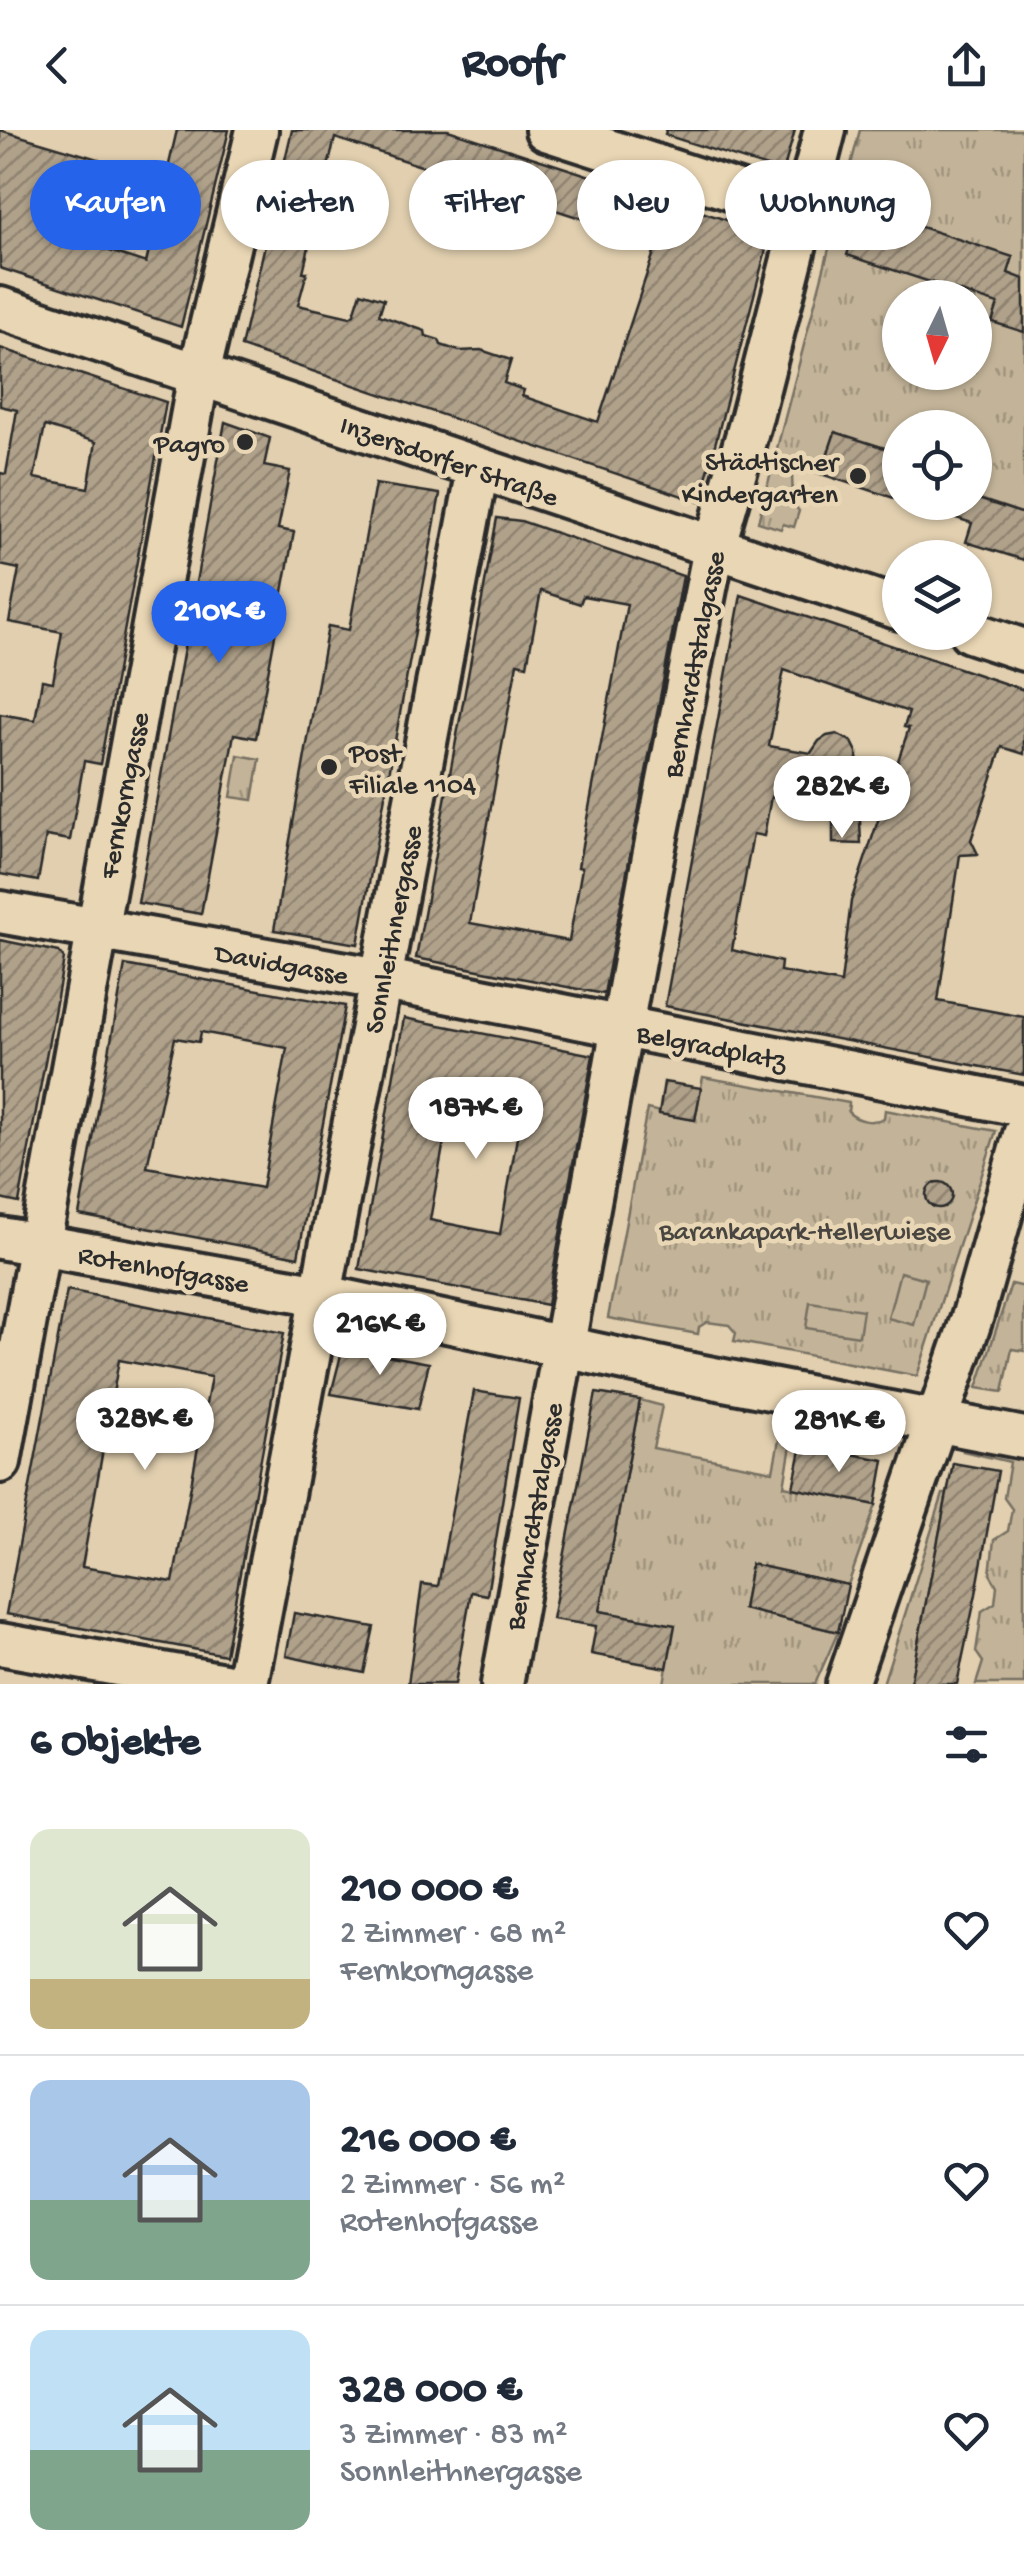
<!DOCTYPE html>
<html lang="de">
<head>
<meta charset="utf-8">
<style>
  :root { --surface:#fff; --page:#f6f6f7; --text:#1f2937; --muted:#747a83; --line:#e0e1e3; --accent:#2563eb }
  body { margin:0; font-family:"Gochi Hand",sans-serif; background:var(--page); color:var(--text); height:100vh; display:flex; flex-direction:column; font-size:38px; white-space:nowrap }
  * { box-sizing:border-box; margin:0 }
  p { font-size:32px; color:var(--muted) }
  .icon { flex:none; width:55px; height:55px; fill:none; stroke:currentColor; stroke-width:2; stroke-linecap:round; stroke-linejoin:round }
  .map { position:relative; height:1554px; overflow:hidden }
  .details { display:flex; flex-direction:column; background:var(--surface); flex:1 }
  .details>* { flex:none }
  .top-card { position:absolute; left:30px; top:30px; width:965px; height:90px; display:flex; gap:20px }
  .needle { width:65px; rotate:185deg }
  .buttons { position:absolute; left:882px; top:150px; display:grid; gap:20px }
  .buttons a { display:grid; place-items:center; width:110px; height:110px; border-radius:50%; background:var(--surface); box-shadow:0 2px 8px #0004; font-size:50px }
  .price { position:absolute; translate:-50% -85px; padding:0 22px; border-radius:35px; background:#fff; color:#222; font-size:32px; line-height:65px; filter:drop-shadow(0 2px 5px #0008) }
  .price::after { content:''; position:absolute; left:50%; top:60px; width:30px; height:22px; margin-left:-15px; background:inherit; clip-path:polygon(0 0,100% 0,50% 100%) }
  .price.active { background:var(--accent); color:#fff }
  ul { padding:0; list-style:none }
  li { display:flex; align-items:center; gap:30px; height:250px; padding:0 30px }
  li+li { border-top:2px solid var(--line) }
  li span { display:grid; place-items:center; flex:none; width:280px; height:200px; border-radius:20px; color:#555 }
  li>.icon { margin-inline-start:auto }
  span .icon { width:120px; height:120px; fill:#fffc; stroke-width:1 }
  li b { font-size:42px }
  h2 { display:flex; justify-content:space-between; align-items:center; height:120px; padding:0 30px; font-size:42px }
  .tag { padding:0 35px; border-radius:45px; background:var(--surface); box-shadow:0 2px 8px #0004; font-size:35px; line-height:90px }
  .tag.active { background:var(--accent); color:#fff }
  header { display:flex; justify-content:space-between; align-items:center; height:130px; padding:0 30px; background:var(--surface); font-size:45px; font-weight:700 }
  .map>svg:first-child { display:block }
  .grass { fill:url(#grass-tufts); stroke:#777062; stroke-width:2.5; fill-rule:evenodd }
  .garden { fill:#c3b499; stroke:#777062; stroke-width:2.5 }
  .building { fill:url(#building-hatch); stroke:#2b2b2b; stroke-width:2.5; fill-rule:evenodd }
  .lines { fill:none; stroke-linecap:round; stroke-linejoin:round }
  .minor-casing { stroke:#2b2b2b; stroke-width:48 }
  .minor { stroke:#e9d6b4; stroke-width:40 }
  .poi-dot { fill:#2b2b2b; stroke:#e9d6b4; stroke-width:4 }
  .labels { text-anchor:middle; stroke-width:9; stroke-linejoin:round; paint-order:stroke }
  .poi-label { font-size:28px; fill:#2b2b2b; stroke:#e9d6b4; text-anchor:end }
  .street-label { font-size:28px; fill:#2b2b2b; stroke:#e9d6b4 }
  .park-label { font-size:28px; fill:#494641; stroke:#e9d6b4 }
</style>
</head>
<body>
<header><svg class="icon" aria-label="back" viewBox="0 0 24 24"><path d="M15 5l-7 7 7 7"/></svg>Roofr<svg class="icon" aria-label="share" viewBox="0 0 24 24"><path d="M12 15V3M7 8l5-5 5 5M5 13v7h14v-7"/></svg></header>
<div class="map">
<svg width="1024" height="1554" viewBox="0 0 1024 1554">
  <defs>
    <pattern id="grass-tufts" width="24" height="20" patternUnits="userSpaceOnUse" patternTransform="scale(2.5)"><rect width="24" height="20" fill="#c3b499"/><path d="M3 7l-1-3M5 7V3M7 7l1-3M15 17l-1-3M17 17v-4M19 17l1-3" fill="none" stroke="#9f937d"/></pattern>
    <pattern id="building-hatch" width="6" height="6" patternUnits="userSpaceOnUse" patternTransform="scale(2.5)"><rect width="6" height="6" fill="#afa18a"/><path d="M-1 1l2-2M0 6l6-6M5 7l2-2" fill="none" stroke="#8f8371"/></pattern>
  </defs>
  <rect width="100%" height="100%" fill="#e1cfaf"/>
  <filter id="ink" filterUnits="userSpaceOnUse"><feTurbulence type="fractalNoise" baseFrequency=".01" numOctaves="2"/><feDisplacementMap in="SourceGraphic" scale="20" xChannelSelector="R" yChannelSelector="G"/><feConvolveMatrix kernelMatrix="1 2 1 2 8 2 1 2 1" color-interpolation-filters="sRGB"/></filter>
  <g filter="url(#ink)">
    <g class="grass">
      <path d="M860,0H1024V384L980,369L986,352L975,348V298H900V323L835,303L821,344L775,326ZM900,168H975V242H900Z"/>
      <path d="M772,338L792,344L793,373L799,381L794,397L783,394L781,399L758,392Z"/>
      <path d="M238,625L260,629L253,670L231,667Z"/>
      <path d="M703,947L849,973L848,982C857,991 872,994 884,988L885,980L996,1001L917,1246L734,1211L736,1203L729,1195L707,1192L699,1197L698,1204L608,1188L647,979L695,990Z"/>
      <path d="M1011,1154L1024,1157V1221L1012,1219L1003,1262L977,1258Z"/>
      <path d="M640,1270L662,1276L653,1318L773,1341L780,1305L792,1310L784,1356L876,1375L848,1455L751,1435L743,1479L838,1502L815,1554H664L674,1495L600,1481Z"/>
      <path d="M965,1312L1024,1324V1554H976L983,1532L976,1522L982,1481L995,1473L997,1456L990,1444L994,1410L1008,1401L1012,1379L1004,1368L1010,1332L963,1321Z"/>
      <path d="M943,1364H947L910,1554H883Z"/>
    </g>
    <g class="garden">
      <path d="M900,1142L926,1149L914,1195L888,1188Z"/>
      <path d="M810,1172L863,1180L859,1206L806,1198Z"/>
    </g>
    <g class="building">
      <path d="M0,0L98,29L72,109L146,133L177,0H229L181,197L0,138Z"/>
      <path d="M292,0H448L770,104L700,372L241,217ZM335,8L657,113L598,292L522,266L524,260L504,253L511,230L481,220L459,221L441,215L439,210L426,206L425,201L379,185L384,169L361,162L354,184L350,187L298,175L307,142H303Z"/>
      <path d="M666,0H795L783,42L665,5Z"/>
      <path d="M863,78L1013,127L1008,143L1024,149V202L992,192L998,174L847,125Z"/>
      <path d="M0,218L166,272L100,634L84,631L70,710L46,706L38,751L0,744V584L35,590L42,550L53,552L62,502L9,492L19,439L0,435V343L6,344L17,280L0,276ZM45,296L96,312L88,358L34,348Z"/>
      <path d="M225,292L270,308L264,336L290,341L278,399L294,402L256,608L234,604L201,784L138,773Z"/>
      <path d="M835,302L900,323V370L821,344Z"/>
      <path d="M375,354L440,364L358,814L274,800L328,496L349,500Z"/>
      <path d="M975,368L1024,384V430L966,412L972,393L922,377V372H975Z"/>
      <path d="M497,388L521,391L683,446L604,864L416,828ZM541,461L580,474L583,466L627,474L578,737L582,738L569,811L470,793L517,533L527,535Z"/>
      <path d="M741,465L1024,560V624L1002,617L971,710L978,724L960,725L938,871L1024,887V945L665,876ZM784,540L909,582L904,597L909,598L851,771L841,853L780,841L781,832L732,820L753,704L764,706L771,667L833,687V713L861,714L857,622L852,612L837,604L827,606L819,611L811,623L769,616Z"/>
      <path d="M0,810L59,822L64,829L19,1073L0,1069Z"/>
      <path d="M125,835L345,876L298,1127L79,1085ZM201,902L287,918L262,1058L147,1037L175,908L199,912Z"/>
      <path d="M404,888L593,925L547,1175L359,1139ZM453,960L523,973L500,1104L430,1090Z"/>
      <path d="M664,952L701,958L695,990L659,984Z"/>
      <circle cx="939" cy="1065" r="13"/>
      <path d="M67,1160L284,1203L225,1525L6,1484ZM119,1230L211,1247L173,1452L82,1437Z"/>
      <path d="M343,1217L429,1233L418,1279L331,1264Z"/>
      <path d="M474,1261L519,1268L487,1465L471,1462L455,1554H408L422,1454L438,1456Z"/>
      <path d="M596,1263L640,1270L600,1481L675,1495L667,1538L591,1524L596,1496L552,1489Z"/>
      <path d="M802,1315L884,1330L876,1375L793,1358Z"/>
      <path d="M953,1333L998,1341L976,1464L957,1554H910Z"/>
      <path d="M751,1434L848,1455L838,1502L743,1479Z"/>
      <path d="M294,1483L374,1497L364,1543L286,1526Z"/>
    </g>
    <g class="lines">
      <g class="minor-casing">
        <g id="minor">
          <path d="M546,0L804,83"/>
          <path d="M0,178L900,479"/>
          <path d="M970,502L1024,520"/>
          <path d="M0,782L380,849L1024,976"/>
          <path d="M0,1108L320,1165L677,1241L1024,1308"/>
          <path d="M0,1332L199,244L257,0"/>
          <path d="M0,1514L224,1554"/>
          <path d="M247,1554L478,339"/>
          <path d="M502,1554L653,727L714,418L751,290L825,0"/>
          <path d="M847,1554L973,1185L1024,1005"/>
        </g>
      </g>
      <use href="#minor" class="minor"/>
    </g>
  </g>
  <g class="poi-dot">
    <circle cx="245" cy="312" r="10"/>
    <circle cx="858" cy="346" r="10"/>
    <circle cx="329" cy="637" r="10"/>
  </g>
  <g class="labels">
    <g class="poi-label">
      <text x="225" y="322">Pagro</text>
      <text x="838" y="340">Städtischer<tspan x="838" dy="32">Kindergarten</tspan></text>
      <text x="349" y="631" text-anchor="start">Post<tspan x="349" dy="32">Filiale 1104</tspan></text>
    </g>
    <g class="street-label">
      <text transform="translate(450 329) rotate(19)" y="10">Inzersdorfer Straße</text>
      <text transform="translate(692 534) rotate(-79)" y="10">Bernhardtstalgasse</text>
      <text transform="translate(122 665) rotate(-79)" y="10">Fernkorngasse</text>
      <text transform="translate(391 799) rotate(-79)" y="10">Sonnleithnergasse</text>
      <text transform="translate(282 832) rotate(10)" y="10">Davidgasse</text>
      <text transform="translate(712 915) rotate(11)" y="10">Belgradplatz</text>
      <text transform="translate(164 1137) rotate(10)" y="10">Rotenhofgasse</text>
      <text transform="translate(532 1386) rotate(-80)" y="10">Bernhardtstalgasse</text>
    </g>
    <g class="park-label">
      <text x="805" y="1109">Barankapark-Hellerwiese</text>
    </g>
  </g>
</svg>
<div class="buttons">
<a><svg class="needle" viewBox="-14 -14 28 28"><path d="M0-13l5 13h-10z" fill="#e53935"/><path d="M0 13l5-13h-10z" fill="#747a83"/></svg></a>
<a><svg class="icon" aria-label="locate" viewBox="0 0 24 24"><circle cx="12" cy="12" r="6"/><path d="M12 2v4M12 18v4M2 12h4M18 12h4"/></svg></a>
<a><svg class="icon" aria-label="layers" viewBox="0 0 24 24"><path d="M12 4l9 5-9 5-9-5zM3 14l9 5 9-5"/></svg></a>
</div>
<b class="price active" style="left:219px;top:536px">210K €</b>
<b class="price" style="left:842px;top:711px">282K €</b>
<b class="price" style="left:476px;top:1032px">187K €</b>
<b class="price" style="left:380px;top:1248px">216K €</b>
<b class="price" style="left:145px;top:1343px">328K €</b>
<b class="price" style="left:839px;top:1345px">281K €</b>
<div class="top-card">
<a class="tag active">Kaufen</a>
<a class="tag">Mieten</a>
<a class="tag">Filter</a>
<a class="tag">Neu</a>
<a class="tag">Wohnung</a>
</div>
</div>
<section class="details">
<h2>6 Objekte<svg class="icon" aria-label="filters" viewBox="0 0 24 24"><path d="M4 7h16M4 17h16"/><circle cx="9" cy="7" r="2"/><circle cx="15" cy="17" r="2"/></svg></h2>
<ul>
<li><span style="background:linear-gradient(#dfe7d0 75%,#c2b280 0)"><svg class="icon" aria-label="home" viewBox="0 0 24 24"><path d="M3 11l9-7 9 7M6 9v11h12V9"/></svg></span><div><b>210 000 €</b><p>2 Zimmer · 68 m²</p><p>Fernkorngasse</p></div><svg class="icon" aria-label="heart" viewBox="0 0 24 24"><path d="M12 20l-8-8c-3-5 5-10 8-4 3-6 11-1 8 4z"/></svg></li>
<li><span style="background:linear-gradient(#a9c7e8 60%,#7fa58c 0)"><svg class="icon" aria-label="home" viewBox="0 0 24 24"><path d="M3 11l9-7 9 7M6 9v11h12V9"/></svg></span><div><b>216 000 €</b><p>2 Zimmer · 56 m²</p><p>Rotenhofgasse</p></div><svg class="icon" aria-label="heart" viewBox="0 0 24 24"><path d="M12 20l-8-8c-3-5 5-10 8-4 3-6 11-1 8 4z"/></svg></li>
<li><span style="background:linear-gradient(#bfe0f5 60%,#7fa58c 0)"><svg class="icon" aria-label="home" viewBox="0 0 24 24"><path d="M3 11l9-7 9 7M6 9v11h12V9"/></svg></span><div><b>328 000 €</b><p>3 Zimmer · 83 m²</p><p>Sonnleithnergasse</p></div><svg class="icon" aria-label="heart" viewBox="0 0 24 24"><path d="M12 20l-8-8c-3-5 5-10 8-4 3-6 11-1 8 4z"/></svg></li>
</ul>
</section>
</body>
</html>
